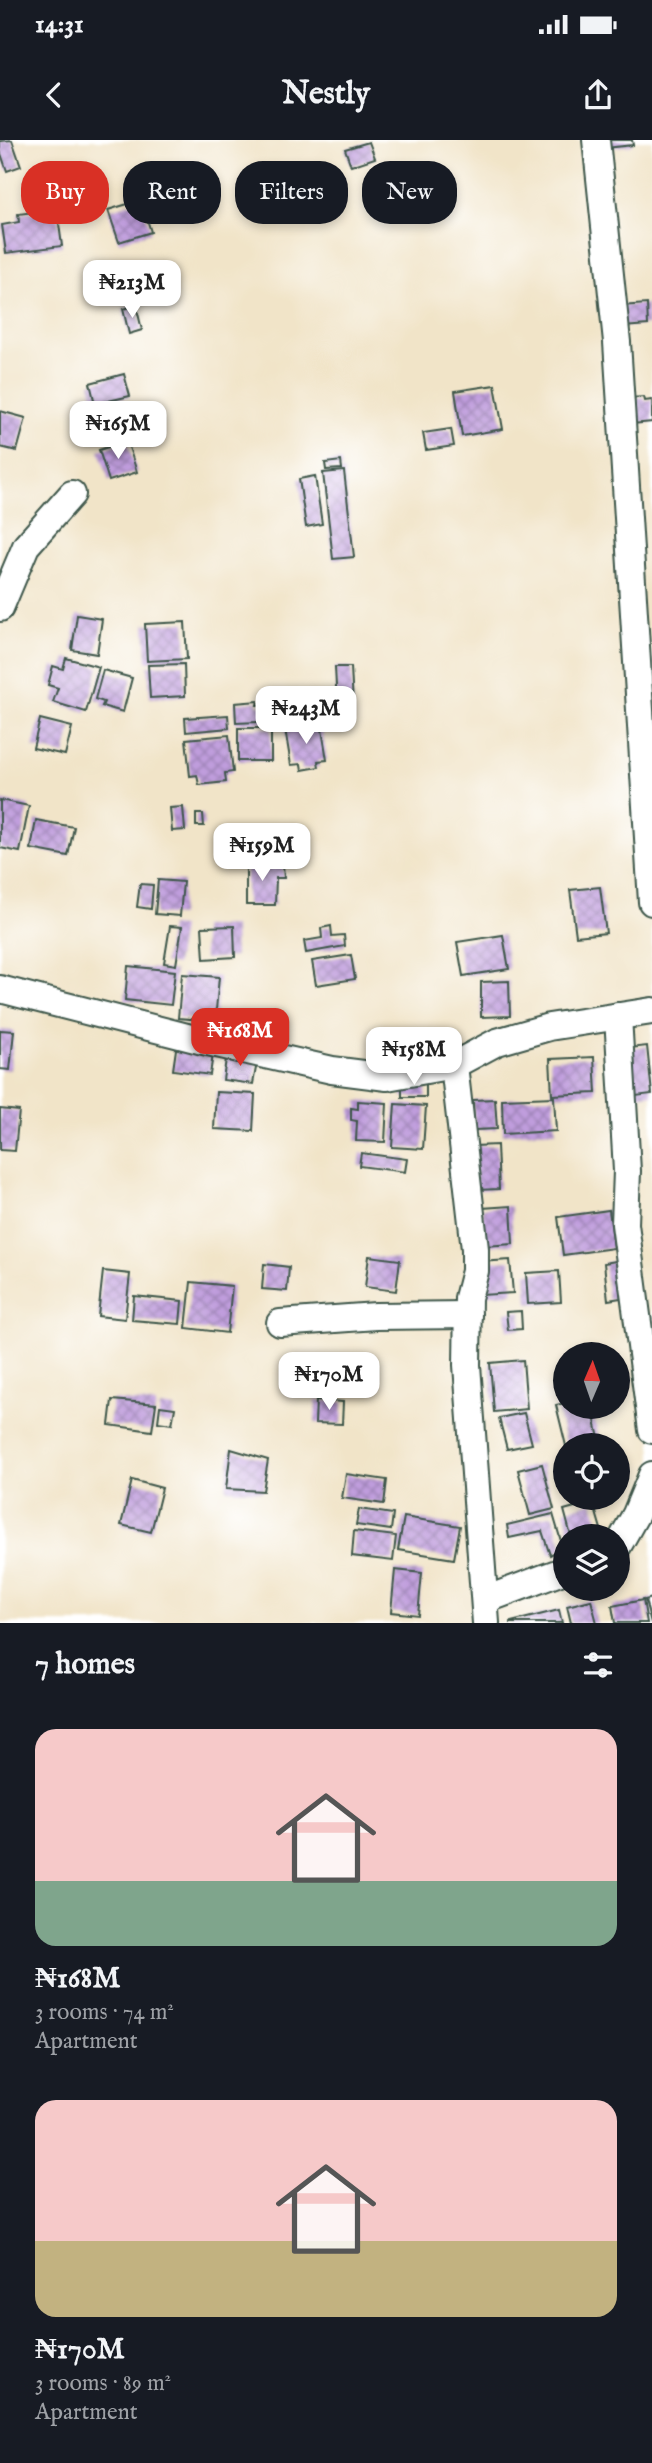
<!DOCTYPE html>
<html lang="en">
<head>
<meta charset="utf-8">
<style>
  :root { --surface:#171b24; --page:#242831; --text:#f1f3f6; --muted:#9ea1a6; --accent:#d93025 }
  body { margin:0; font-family:"IM FELL English",serif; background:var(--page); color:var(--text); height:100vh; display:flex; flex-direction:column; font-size:26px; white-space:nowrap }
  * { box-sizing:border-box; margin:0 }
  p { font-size:23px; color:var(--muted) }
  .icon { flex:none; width:38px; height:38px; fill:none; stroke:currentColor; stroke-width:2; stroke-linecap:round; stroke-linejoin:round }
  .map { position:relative; height:1483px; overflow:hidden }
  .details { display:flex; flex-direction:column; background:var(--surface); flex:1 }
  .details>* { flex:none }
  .hud { position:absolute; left:21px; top:21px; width:611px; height:63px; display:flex; gap:14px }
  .needle { width:46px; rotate:2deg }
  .controls { position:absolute; left:553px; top:1202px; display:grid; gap:14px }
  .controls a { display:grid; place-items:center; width:77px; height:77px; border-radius:50%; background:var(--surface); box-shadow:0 4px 10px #0003; font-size:35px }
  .price { position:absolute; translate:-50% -60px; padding:0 16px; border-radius:14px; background:#fff; color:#222; font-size:23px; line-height:46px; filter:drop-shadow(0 2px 4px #0008) }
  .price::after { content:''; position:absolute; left:50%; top:42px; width:21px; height:16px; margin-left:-10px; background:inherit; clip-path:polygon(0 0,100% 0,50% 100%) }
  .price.active { background:var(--accent); color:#fff }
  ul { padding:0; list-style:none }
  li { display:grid; align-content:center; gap:14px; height:371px; padding:0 35px }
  li span { display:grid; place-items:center; height:217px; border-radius:21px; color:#555 }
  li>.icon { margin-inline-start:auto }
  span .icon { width:126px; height:126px; fill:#fffc; stroke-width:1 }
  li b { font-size:30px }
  h2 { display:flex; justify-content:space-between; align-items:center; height:84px; padding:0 35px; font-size:30px }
  .tag { padding:0 24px; border-radius:28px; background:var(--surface); box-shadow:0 4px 10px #0003; font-size:24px; line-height:63px }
  .tag.active { background:var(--accent); color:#fff }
  .status { display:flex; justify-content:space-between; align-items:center; height:49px; padding:0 35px; background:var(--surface); direction:ltr }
  .status svg { height:19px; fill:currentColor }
  header { display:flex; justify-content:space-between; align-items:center; height:91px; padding:0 35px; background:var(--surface); font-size:32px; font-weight:700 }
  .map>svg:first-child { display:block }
  .building { fill:url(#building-cross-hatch) }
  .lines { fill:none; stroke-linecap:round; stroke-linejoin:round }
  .minor-casing { stroke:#3e564a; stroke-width:30 }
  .minor { stroke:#fff; stroke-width:26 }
</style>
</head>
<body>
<div class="status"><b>14:31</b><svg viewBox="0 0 49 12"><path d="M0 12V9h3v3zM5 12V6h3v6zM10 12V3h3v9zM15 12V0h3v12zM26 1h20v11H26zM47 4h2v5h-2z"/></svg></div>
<header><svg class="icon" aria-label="back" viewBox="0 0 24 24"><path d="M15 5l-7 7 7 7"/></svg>Nestly<svg class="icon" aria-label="share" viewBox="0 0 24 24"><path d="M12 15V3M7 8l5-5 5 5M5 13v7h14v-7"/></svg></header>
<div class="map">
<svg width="652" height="1483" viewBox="0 0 652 1483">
  <defs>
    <pattern id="building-cross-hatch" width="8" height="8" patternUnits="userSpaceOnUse" patternTransform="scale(1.75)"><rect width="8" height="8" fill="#c09ddd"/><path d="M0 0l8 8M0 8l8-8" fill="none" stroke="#9b81b4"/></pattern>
  </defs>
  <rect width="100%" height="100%" fill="#fff"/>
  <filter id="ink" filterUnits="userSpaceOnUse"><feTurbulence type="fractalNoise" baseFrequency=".0143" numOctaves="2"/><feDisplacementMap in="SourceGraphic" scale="14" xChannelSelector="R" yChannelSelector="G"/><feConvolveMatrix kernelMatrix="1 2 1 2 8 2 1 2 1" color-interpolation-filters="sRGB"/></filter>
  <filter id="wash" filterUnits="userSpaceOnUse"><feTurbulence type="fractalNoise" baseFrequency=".00686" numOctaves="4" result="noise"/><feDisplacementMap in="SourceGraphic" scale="28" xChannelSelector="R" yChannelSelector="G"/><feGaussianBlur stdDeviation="1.57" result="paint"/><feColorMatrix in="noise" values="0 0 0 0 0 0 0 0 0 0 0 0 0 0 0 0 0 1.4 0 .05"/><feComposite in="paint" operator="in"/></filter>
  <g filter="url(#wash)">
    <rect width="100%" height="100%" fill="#f1e4c8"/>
    <g id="blocks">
      <g class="building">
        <path d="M12,0L21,26L7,31L0,11V1Z"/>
        <path d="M604,0H632L633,5L605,8Z"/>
        <path d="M369,2L375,18L351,26L345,9Z"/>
        <path d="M163,35L171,60L149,67L141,43Z"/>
        <path d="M141,60L151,92L119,102L108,70Z"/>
        <path d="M57,69L62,106L6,113L2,85L19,82L18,74Z"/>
        <path d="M647,164L648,185L623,187L621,166Z"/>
        <path d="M136,165L142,190L129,194L123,169Z"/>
        <path d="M124,234L130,256L95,264L90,243Z"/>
        <path d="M495,245L503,289L462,296L455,251Z"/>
        <path d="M644,257L645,261L652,260V282L632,284L630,258Z"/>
        <path d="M0,271L26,278L17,311L0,307Z"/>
        <path d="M451,289L454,306L426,310L423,293Z"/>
        <path d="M127,301L137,332L109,341L99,310Z"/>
        <path d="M341,321L342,329L326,330L325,323Z"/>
        <path d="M344,331L354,417L333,419L323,333Z"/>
        <path d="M315,336L322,384L306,387L299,339Z"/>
        <path d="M77,475L102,479L97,514L72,510Z"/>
        <path d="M185,482L187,519L147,521L145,484Z"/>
        <path d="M66,518L99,527L86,572L53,562L58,548L48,545L53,526L63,529Z"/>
        <path d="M184,524L185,556L150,558L148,525Z"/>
        <path d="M335,527H351L353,565H337Z"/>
        <path d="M103,530L132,538L123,572L102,566L104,562L95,559Z"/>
        <path d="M258,561L257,565L280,564V581L236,583L235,563Z"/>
        <path d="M228,575L229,588L186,592L185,578Z"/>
        <path d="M40,579L72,587L65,615L33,608Z"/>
        <path d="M321,583L327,620L318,621L319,627L302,630L301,624L291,625L285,589Z"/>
        <rect x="238" y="588" width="33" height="33"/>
        <path d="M229,595L233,632L225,633L226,642L199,645L197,635L190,636L186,599Z"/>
        <path d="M0,660L29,666L20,712L0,708Z"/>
        <path d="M183,667L185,690L172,691L170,668Z"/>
        <path d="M196,674H203L204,686H196Z"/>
        <path d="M36,680L74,687L68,716L31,709Z"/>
        <path d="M246,723H275V726H283L284,738H276L275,765H246Z"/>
        <path d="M158,740L183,742L180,776L155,774Z"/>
        <path d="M140,744L153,745L151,769L137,767Z"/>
        <path d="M600,747L606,793L576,796L570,750Z"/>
        <path d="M170,786L182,787L176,825L164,823Z"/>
        <path d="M234,786L235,817L204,819L202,787Z"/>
        <path d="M331,786L332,796L344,795L345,806L306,813L304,801L322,798L321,788Z"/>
        <path d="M503,795L509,829L463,836L457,802Z"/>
        <path d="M351,815L355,839L316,845L312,821Z"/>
        <path d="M128,826L175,831L171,865L125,860Z"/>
        <path d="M182,834L219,837L215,881L178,878Z"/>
        <path d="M509,841L510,876L481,877V842Z"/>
        <path d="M0,890L14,891L10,930L0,929Z"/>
        <path d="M177,902L214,907L210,935L173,930Z"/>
        <path d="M647,906L652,954L636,956L630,908Z"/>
        <path d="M227,912L258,917L253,944L223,940Z"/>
        <path d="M594,917L596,953L552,955L550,919Z"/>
        <rect x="402" y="938" width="24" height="19"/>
        <path d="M216,952L255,954L253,991L214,989Z"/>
        <path d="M554,957L556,991L503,994L502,959Z"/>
        <path d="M495,959L497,989L474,990L473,960Z"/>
        <path d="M358,961L387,963L385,1002L356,1001L357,981L351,980V968L358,969Z"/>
        <path d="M395,964L426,966L423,1009L392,1007Z"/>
        <path d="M0,969L19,971L15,1011L0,1010Z"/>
        <path d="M497,1005L499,1049L476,1050L474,1006Z"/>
        <path d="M361,1013L407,1019L405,1032L359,1026Z"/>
        <path d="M511,1066L513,1104L485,1106L482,1068Z"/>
        <path d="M609,1070L614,1108L563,1115L558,1077Z"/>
        <path d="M369,1116L400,1120L396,1151L365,1147Z"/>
        <path d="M510,1120L513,1153L481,1155L479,1122Z"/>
        <path d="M616,1121L621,1158L608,1160L604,1123Z"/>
        <path d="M264,1124L289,1127L287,1151L262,1149Z"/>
        <path d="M103,1131L130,1134L125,1179L98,1176Z"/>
        <path d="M559,1131L561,1162L528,1164L526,1133Z"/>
        <path d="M191,1142L232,1146L227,1193L186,1188Z"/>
        <path d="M134,1156L182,1161L180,1184L132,1180Z"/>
        <path d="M521,1171L522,1189L508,1190L506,1172Z"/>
        <path d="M523,1220L527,1269L494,1272L490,1223Z"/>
        <path d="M112,1260L156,1264L152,1291L109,1285Z"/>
        <path d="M316,1260L343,1262L342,1284L315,1283Z"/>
        <path d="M565,1263V1267H592L600,1303L566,1306L556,1265Z"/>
        <path d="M160,1266L175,1268L172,1284L158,1282Z"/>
        <path d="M524,1273L532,1304L507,1309L499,1278Z"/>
        <path d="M231,1309L268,1320L263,1351L226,1349Z"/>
        <path d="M542,1324L554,1369L530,1375L518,1330Z"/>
        <path d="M346,1334L387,1340L384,1364L342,1358Z"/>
        <path d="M132,1340L162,1348L151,1392L121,1385Z"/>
        <path d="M593,1362L603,1396H571L564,1370Z"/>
        <path d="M359,1369L393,1374L391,1390L356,1385Z"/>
        <path d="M553,1374L563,1408L550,1415L542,1391L509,1398L507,1385Z"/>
        <path d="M404,1377L460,1386L454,1419L398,1410Z"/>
        <path d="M354,1391L396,1396L393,1421L352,1416Z"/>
        <path d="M395,1430L422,1433L418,1475L391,1472Z"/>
        <path d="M652,1458V1483H651L645,1460Z"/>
        <path d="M591,1460L597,1483H571L567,1466Z"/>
        <path d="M643,1460L647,1483H615L612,1466Z"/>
        <path d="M559,1470L562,1483H511V1482Z"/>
      </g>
    </g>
  </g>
  <g filter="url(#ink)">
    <use href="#blocks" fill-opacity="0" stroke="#3e564a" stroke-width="2"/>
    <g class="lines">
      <g class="minor-casing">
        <g id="minor">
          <path d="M596,0L617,202L652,762"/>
          <path d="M0,468L26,406L72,354"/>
          <path d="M0,849L199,900L332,930L387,937L454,925L497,902L549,887L652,871"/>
          <path d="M618,876L627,1031L625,1084L652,1290"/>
          <path d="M454,925L475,1109V1131L468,1158L467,1225L486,1483"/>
          <path d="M280,1183L376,1176L468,1175"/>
          <path d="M618,1406L636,1374L652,1335"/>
          <path d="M485,1460L565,1430"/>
        </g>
      </g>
      <use href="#minor" class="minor"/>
    </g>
  </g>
</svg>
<div class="controls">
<a><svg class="needle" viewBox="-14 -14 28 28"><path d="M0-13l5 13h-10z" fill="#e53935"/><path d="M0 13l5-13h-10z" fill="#9ea1a6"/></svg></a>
<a><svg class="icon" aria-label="locate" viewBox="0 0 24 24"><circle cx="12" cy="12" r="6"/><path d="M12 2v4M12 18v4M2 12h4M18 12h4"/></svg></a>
<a><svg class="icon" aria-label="layers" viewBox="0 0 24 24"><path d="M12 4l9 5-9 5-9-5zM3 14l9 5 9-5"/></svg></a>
</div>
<b class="price" style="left:132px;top:180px">₦213M</b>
<b class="price" style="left:118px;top:321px">₦165M</b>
<b class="price" style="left:306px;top:606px">₦243M</b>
<b class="price" style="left:262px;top:743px">₦159M</b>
<b class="price active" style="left:240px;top:928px">₦168M</b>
<b class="price" style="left:414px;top:947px">₦158M</b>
<b class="price" style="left:329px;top:1272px">₦170M</b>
<div class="hud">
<a class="tag active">Buy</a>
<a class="tag">Rent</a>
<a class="tag">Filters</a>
<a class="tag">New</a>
</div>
</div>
<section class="details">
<h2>7 homes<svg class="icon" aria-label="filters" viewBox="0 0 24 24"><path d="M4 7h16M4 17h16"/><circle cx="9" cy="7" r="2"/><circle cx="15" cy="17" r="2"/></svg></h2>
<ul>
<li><span style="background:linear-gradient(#f6c9c9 70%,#7fa58c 0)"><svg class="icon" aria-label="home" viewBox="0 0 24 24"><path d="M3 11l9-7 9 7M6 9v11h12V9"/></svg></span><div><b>₦168M</b><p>3 rooms · 74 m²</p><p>Apartment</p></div></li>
<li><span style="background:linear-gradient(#f6c9c9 65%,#c2b280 0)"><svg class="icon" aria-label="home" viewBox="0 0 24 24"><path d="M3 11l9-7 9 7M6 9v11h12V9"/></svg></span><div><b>₦170M</b><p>3 rooms · 89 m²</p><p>Apartment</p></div></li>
</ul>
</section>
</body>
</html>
